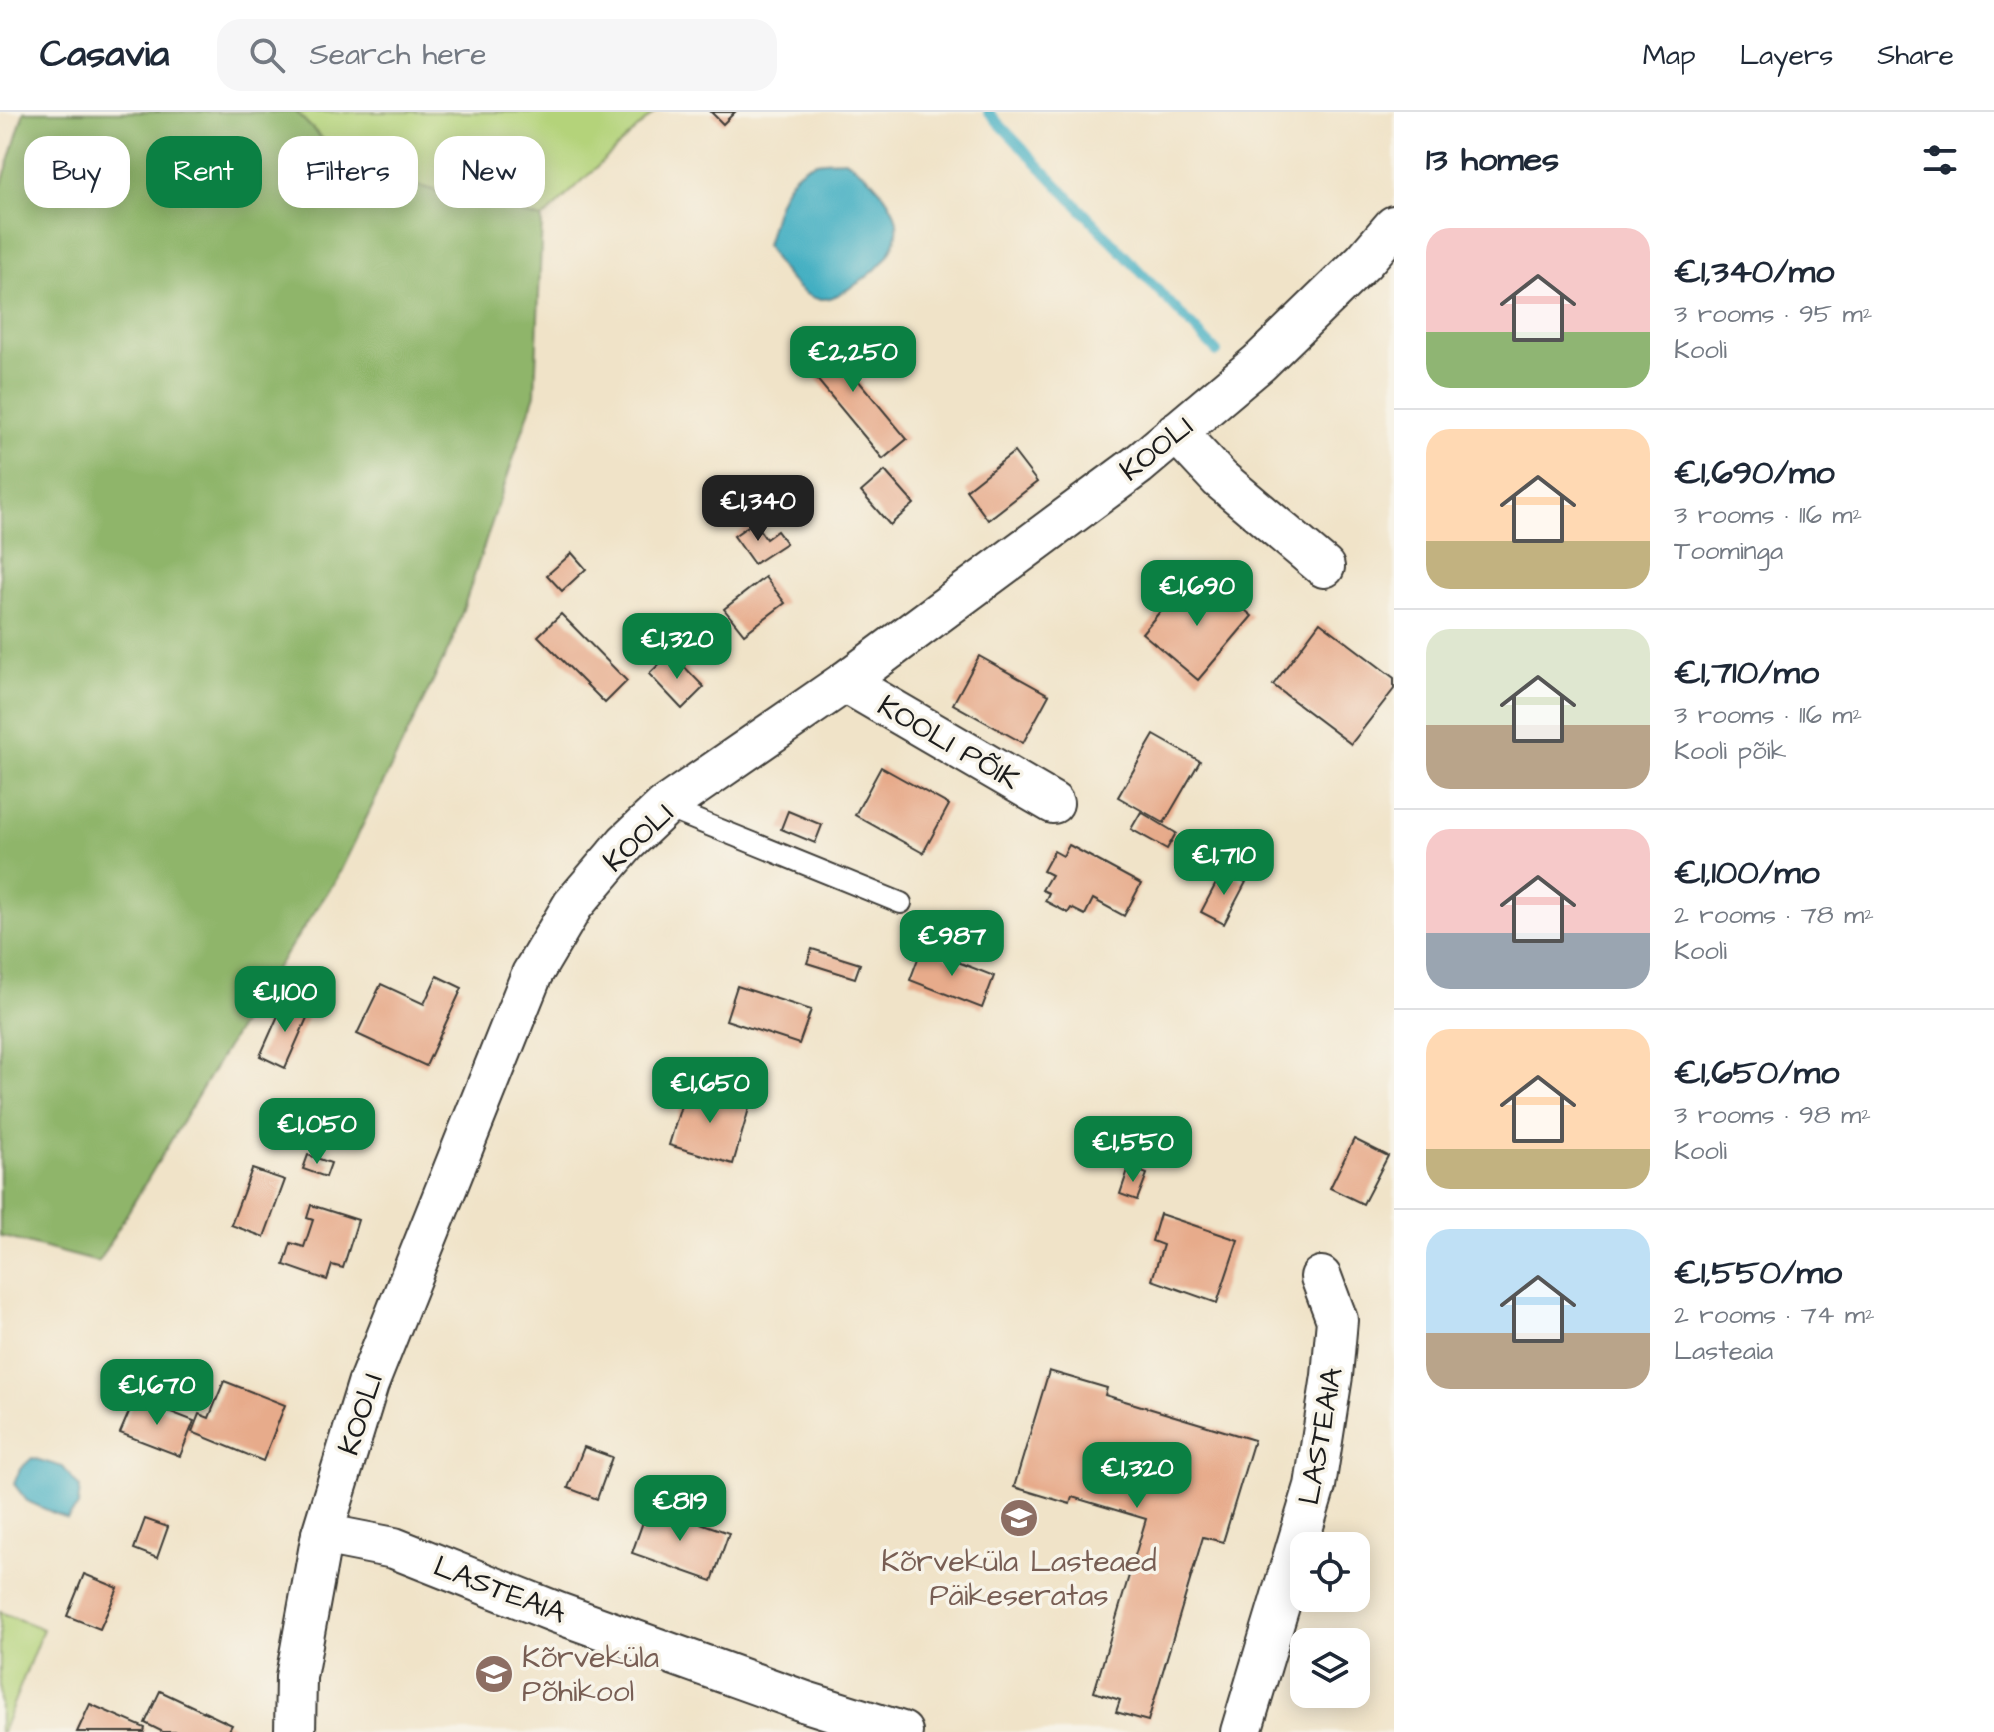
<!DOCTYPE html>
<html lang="en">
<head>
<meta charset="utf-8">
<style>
  :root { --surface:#fff; --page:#f6f6f7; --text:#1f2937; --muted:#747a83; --line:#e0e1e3; --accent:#0b8043 }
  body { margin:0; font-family:"Architects Daughter",sans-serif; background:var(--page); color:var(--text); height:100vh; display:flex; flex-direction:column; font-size:30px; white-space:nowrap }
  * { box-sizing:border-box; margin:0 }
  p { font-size:26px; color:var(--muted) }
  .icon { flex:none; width:44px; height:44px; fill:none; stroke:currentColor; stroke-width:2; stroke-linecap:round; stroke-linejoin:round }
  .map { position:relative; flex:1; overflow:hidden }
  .details { display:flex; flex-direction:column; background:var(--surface); width:600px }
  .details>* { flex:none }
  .guide { position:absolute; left:24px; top:24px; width:760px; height:72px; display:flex; gap:16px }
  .fabs { position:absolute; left:1290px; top:1420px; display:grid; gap:16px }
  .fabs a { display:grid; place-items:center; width:80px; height:80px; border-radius:16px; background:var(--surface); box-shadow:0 4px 20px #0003; font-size:40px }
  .price { position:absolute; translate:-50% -68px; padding:0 18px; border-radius:16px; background:var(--accent); color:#fff; font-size:26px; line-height:52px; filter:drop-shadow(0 2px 4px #0008) }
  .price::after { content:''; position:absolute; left:50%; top:48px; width:24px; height:18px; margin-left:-12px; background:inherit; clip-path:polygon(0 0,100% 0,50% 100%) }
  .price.current { background:#222; color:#fff }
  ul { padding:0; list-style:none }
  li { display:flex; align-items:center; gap:24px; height:200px; padding:0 32px }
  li+li { border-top:2px solid var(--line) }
  li span { display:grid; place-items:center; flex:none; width:224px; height:160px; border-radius:24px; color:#555 }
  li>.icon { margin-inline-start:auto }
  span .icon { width:96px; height:96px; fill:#fffc; stroke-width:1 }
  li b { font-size:34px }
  h2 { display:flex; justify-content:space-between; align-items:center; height:96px; padding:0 32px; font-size:34px }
  .chip { padding:0 28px; border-radius:24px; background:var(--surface); box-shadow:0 4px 20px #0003; font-size:28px; line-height:72px }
  .chip.current { background:var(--accent); color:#fff }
  header { display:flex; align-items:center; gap:48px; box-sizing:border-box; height:112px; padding:0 40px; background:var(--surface); border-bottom:2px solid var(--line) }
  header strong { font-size:38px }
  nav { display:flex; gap:44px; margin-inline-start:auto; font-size:28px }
  .search { width:560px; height:72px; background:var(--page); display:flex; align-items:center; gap:20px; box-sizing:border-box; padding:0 28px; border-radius:24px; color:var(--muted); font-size:30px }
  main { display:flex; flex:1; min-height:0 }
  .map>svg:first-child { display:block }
  .green { fill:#b4d37a; stroke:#68784b; stroke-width:2 }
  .forest { fill:#8fb56a; stroke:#566843; stroke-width:2 }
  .water { fill:#43afc2; stroke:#30666f; stroke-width:2 }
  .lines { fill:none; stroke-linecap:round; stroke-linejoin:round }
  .stream { stroke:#43afc2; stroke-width:10 }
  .building { fill:#e7ab8b }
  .lane-casing { stroke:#3c3a36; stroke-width:24 }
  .street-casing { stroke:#3c3a36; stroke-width:44 }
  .lane { stroke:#fff; stroke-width:20 }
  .street { stroke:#fff; stroke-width:40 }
  .labels { text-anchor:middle; stroke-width:7; stroke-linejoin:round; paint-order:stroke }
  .street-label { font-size:30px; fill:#1c1c1c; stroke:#f7f3e8 }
  .education-label { font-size:30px; fill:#785e54; stroke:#f7f3e8 }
</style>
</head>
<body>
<header>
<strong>Casavia</strong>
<div class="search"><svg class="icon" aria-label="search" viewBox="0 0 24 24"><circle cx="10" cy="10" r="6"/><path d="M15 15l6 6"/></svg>Search here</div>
<nav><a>Map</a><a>Layers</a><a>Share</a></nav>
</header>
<main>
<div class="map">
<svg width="1394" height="1620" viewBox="0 0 1394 1620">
  <rect width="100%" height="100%" fill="#f7f3e8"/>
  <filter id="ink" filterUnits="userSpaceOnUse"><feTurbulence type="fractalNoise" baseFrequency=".0125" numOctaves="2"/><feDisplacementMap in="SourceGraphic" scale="16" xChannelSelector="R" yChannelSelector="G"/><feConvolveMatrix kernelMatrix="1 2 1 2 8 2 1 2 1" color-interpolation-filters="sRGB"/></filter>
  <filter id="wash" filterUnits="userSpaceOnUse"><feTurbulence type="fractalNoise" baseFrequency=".006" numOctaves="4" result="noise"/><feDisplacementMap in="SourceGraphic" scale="32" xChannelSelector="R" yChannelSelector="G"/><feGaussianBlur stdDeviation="1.8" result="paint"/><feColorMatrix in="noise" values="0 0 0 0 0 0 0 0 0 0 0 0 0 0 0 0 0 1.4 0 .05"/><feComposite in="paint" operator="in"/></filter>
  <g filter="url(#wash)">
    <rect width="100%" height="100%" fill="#f0e3c8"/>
    <g class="green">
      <path d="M296,0H655L542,107L351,56Z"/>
      <path d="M0,1500L43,1517L2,1620H0Z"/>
    </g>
    <path class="forest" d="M24,0H296L351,56L542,107L535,282L452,530L336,768L260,880L98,1150L0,1124V78Z"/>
    <g class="water">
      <path d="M845,48C867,60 901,93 897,121C894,143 873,162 855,173C846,178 833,188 821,187C799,187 775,150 766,133C775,103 780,65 813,51C822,48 835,49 845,48Z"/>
      <path d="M32,1346L63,1355L80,1376L78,1394L67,1407L27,1389L14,1372L20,1357Z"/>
    </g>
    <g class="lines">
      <path class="stream" d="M988,0L1217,240"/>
    </g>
    <g id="blocks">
      <g class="building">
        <path d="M711,0H735L723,12Z"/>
        <path d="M838,218L856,239L843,250L907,327L883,347L801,248Z"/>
        <path d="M1014,340L1037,370L988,408L966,378Z"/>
        <path d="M885,359L914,392L890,413L861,380Z"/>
        <path d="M754,410L766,427L777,419L786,431L754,452L734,424Z"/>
        <path d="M572,441L586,457L562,479L547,463Z"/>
        <path d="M765,465L785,491L744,522L724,497Z"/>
        <path d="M1184,471L1205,490L1218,475L1252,504L1198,568L1142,521Z"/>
        <path d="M561,502L627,569L605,591L538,524Z"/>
        <path d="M1320,510L1394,566V577L1351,632L1273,573Z"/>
        <path d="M671,541L704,575L682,597L649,562Z"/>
        <path d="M979,544L1049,583L1023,631L953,592Z"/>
        <path d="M1154,623L1200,649L1164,711L1118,685Z"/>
        <path d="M881,655L949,693L923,741L855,703Z"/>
        <path d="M788,699L822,713L815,731L781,717Z"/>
        <path d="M1141,700L1176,721L1167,737L1131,717Z"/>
        <path d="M1069,733L1141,772L1124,804L1093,787L1085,803L1071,796L1068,801L1045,789L1049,781L1042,778L1051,763L1043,759L1054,739L1063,744Z"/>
        <path d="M1223,758L1246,770L1224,812L1201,800Z"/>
        <path d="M922,836L994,864L982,896L910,868Z"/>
        <path d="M812,837L860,852L855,866L807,851Z"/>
        <path d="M437,864L462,876L426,954L357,922L381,872L424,892Z"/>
        <path d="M737,874L811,898L799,932L726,908Z"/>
        <path d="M285,888L310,899L285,956L260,944Z"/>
        <path d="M687,974L750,993L733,1052L669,1033Z"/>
        <path d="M1354,1027L1388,1044L1363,1092L1330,1076Z"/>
        <path d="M308,1043L331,1051L326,1065L303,1057Z"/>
        <path d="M1129,1055L1147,1062L1137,1088L1120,1082Z"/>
        <path d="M252,1057L285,1068L264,1125L231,1113Z"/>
        <path d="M311,1093L358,1108L343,1156L332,1153L327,1168L284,1153L291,1131L304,1135L313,1108L307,1106Z"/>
        <path d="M1160,1102L1238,1128L1217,1191L1152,1168L1163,1133L1152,1129Z"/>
        <path d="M1049,1259L1107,1276L1105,1283L1254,1328L1223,1430L1203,1425L1148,1609L1116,1600L1120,1588L1094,1580L1146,1407L1072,1385L1070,1392L1014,1375Z"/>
        <path d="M224,1269L285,1293L263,1349L192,1320L199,1302L209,1306Z"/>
        <path d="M135,1286L194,1309L180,1344L120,1321Z"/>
        <path d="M584,1335L612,1345L597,1387L568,1376Z"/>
        <path d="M649,1393L729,1421L712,1469L632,1441Z"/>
        <path d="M145,1407L168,1415L157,1446L134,1437Z"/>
        <path d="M84,1462L118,1476L100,1517L67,1504Z"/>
        <path d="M160,1579L232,1613L228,1620H163L145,1611Z"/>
        <path d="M90,1592L145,1616L144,1620H77Z"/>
      </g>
    </g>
  </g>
  <g filter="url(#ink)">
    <use href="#blocks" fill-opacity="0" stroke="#3c3a36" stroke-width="2"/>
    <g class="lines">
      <g class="lane-casing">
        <path id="lane" d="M664,695L901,791"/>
      </g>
      <g class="street-casing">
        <g id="street">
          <path d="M1176,320L1220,367L1324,455"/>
          <path d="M845,570L1053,691"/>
          <path d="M322,1422L394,1436L558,1501L806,1590L902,1620"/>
          <path d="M295,1620L296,1565L322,1422L368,1272L532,862L573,793L626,731L664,695L845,570L1138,353L1259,251L1364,149L1394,114"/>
          <path d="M1241,1620L1315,1374L1332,1264L1337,1208L1321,1165"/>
        </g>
      </g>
      <use href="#lane" class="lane"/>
      <use href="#street" class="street"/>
    </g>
  </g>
  <defs>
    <g id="school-disc" transform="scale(2)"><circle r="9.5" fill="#8d6e63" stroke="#f7f3e8"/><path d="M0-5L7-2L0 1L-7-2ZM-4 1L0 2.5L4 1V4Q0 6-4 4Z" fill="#fff"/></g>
  </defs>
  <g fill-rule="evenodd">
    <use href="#school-disc" x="1019" y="1406"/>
    <use href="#school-disc" x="494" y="1562"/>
  </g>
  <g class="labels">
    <g class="street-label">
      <text transform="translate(1156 336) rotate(-39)" y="10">KOOLI</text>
      <text transform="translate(949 630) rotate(30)" y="10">KOOLI PÕIK</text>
      <text transform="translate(638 725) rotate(-44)" y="10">KOOLI</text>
      <text transform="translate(360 1302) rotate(-72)" y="10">KOOLI</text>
      <text transform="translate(1320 1324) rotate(-80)" y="10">LASTEAIA</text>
      <text transform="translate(500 1477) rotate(21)" y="10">LASTEAIA</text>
    </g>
    <g class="education-label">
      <text x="1019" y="1459">Kõrveküla Lasteaed<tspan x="1019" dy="34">Päikeseratas</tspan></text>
      <text x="522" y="1555" text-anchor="start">Kõrveküla<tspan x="522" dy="34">Põhikool</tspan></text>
    </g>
  </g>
</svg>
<div class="fabs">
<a><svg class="icon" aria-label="locate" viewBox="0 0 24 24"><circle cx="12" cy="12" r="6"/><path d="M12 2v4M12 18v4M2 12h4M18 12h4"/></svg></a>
<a><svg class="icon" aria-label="layers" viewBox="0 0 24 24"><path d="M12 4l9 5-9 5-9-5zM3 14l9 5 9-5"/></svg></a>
</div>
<b class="price" style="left:853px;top:282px">€2,250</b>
<b class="price current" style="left:758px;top:431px">€1,340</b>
<b class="price" style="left:1197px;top:516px">€1,690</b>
<b class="price" style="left:677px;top:569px">€1,320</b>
<b class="price" style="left:1224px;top:785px">€1,710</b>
<b class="price" style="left:952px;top:866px">€987</b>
<b class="price" style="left:285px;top:922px">€1,100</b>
<b class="price" style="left:710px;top:1013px">€1,650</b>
<b class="price" style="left:317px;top:1054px">€1,050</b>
<b class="price" style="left:1133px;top:1072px">€1,550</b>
<b class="price" style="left:157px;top:1315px">€1,670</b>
<b class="price" style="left:1137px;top:1398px">€1,320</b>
<b class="price" style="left:680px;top:1431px">€819</b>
<div class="guide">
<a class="chip">Buy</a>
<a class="chip current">Rent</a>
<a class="chip">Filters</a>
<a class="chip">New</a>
</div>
</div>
<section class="details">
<h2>13 homes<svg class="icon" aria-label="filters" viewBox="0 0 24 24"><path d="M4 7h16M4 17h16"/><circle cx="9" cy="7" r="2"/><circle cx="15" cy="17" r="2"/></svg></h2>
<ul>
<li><span style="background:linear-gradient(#f6c9c9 65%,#8fb573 0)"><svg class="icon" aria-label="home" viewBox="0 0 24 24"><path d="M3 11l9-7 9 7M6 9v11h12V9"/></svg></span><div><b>€1,340/mo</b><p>3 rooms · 95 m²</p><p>Kooli</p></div></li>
<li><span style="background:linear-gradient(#ffd9b3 70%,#c2b280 0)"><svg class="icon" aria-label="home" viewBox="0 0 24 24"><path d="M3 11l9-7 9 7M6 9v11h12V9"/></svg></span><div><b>€1,690/mo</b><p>3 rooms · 116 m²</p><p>Toominga</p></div></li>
<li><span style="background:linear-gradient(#dfe7d0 60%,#b9a48a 0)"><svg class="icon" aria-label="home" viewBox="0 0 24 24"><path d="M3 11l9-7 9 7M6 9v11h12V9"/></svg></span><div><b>€1,710/mo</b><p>3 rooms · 116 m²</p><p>Kooli põik</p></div></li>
<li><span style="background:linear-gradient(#f6c9c9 65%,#9aa5b1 0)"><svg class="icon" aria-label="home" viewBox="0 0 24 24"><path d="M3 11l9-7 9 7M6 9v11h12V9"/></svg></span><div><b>€1,100/mo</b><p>2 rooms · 78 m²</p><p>Kooli</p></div></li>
<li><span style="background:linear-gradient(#ffd9b3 75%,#c2b280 0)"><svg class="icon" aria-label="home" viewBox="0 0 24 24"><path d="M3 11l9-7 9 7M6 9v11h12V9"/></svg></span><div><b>€1,650/mo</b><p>3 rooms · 98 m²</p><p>Kooli</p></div></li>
<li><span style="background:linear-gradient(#bfe0f5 65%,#b9a48a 0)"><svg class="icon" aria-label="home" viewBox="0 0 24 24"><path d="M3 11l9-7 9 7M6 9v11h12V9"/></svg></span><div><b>€1,550/mo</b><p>2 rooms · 74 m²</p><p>Lasteaia</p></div></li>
</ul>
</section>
</main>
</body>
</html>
